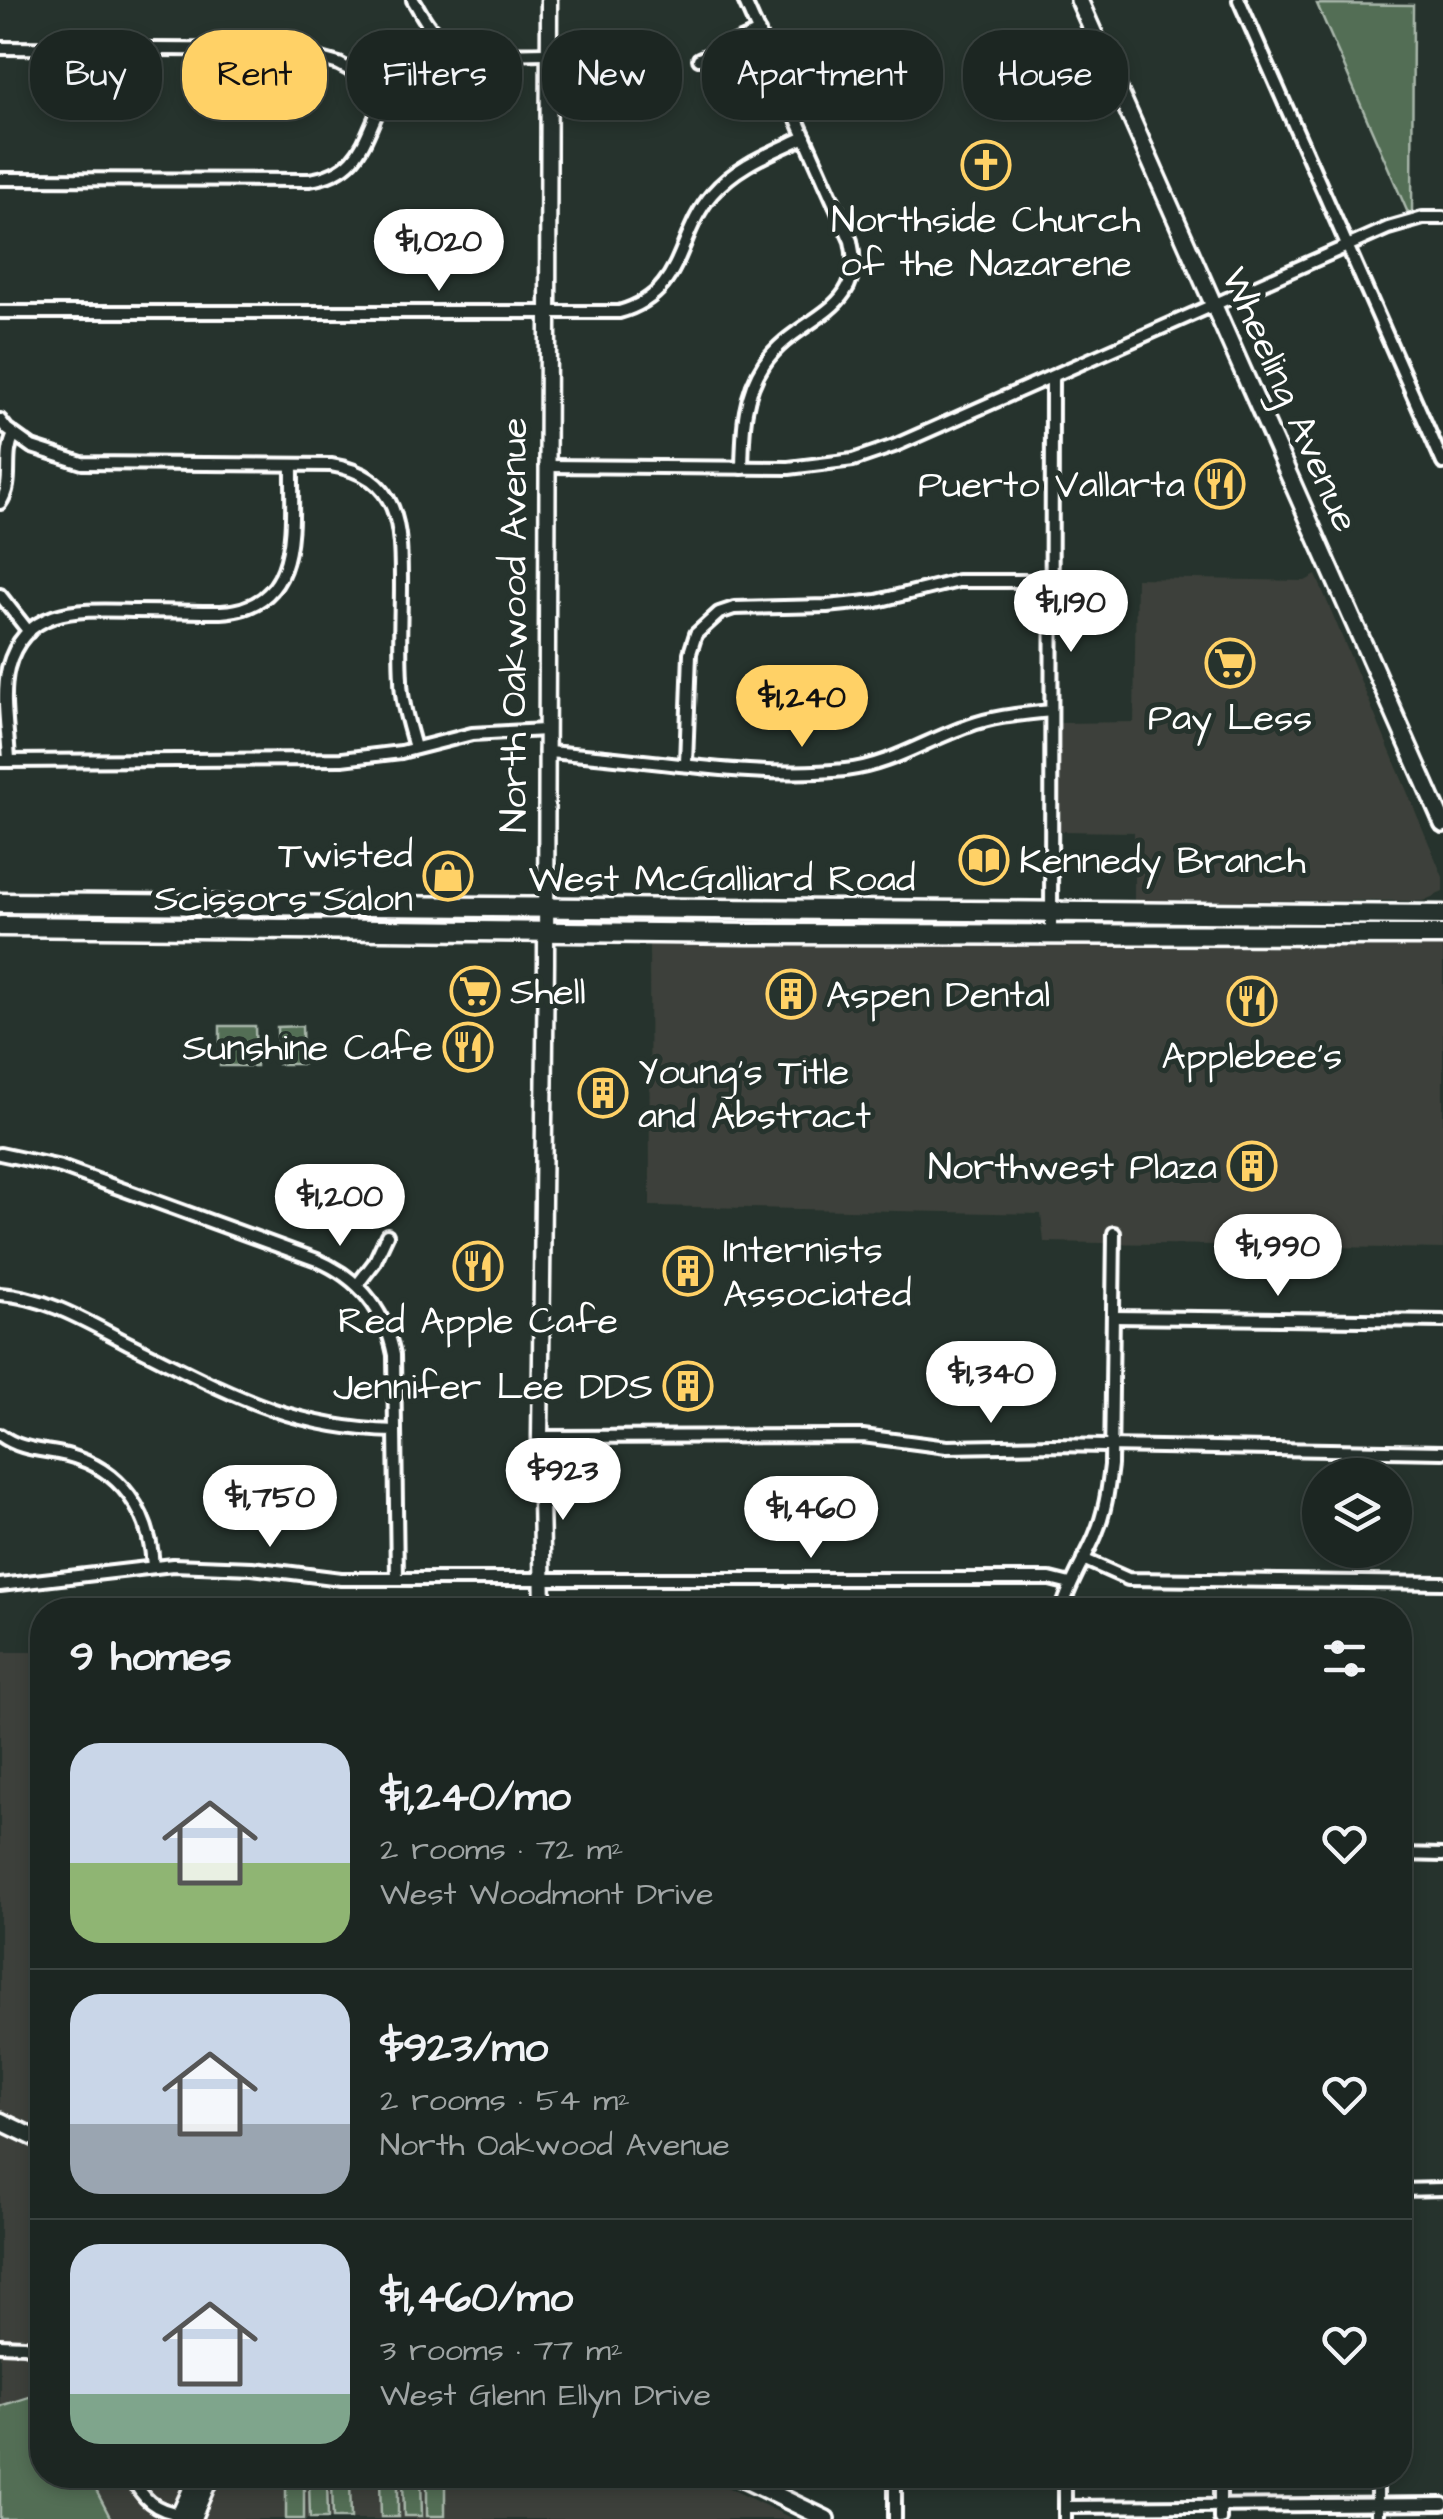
<!DOCTYPE html>
<html lang="en">
<head>
<meta charset="utf-8">
<style>
  :root { --surface:#1c2622; --page:#252e2a; --text:#f1f3f6; --muted:#a0a5a5; --line:#3a4340; --accent:#ffd166 }
  body { margin:0; font-family:"Architects Daughter",sans-serif; background:var(--page); color:var(--text); height:100vh; display:flex; flex-direction:column; font-size:38px; white-space:nowrap }
  * { box-sizing:border-box; margin:0 }
  p { font-size:32px; color:var(--muted) }
  .icon { flex:none; width:55px; height:55px; fill:none; stroke:currentColor; stroke-width:2; stroke-linecap:round; stroke-linejoin:round }
  .map { position:relative; flex:1; overflow:hidden }
  .side { position:absolute; left:30px; top:1598px; width:1382px; height:890px; display:flex; flex-direction:column; background:var(--surface); border-radius:40px; box-shadow:0 5px 15px #0003,0 0 0 2px var(--line) }
  .side>* { flex:none }
  .banner { position:absolute; left:30px; top:30px; width:1385px; height:90px; display:flex; gap:20px }
  .fabs { position:absolute; left:1302px; top:1458px; display:grid; gap:20px }
  .fabs a { display:grid; place-items:center; width:110px; height:110px; border-radius:50%; background:var(--surface); box-shadow:0 5px 15px #0003,0 0 0 2px var(--line); font-size:50px }
  .price { position:absolute; translate:-50% -85px; padding:0 22px; border-radius:35px; background:#fff; color:#222; font-size:32px; line-height:65px; filter:drop-shadow(0 2px 5px #0008) }
  .price::after { content:''; position:absolute; left:50%; top:60px; width:30px; height:22px; margin-left:-15px; background:inherit; clip-path:polygon(0 0,100% 0,50% 100%) }
  .price.on { background:var(--accent); color:#111 }
  ul { padding:0; list-style:none }
  li { display:flex; align-items:center; gap:30px; height:250px; padding:0 40px }
  li+li { border-top:2px solid var(--line) }
  li span { display:grid; place-items:center; flex:none; width:280px; height:200px; border-radius:30px; color:#555 }
  li>.icon { margin-inline-start:auto }
  span .icon { width:120px; height:120px; fill:#fffc; stroke-width:1 }
  li b { font-size:42px }
  h2 { display:flex; justify-content:space-between; align-items:center; height:120px; padding:0 40px; font-size:42px }
  .tag { padding:0 35px; border-radius:40px; background:var(--surface); box-shadow:0 5px 15px #0003,0 0 0 2px var(--line); font-size:35px; line-height:90px }
  .tag.on { background:var(--accent); color:#111 }
  .map>svg:first-child { display:block }
  .built { fill:#3c413a }
  .green { fill:#526e55; stroke:#a8b6aa; stroke-width:2.5 }
  .lines { fill:none; stroke-linecap:round; stroke-linejoin:round }
  .minor-casing { stroke:#fff; stroke-width:18 }
  .tertiary-casing { stroke:#fff; stroke-width:21 }
  .secondary-casing { stroke:#fff; stroke-width:22 }
  .primary-casing { stroke:#fff; stroke-width:25 }
  .minor { stroke:#26332d; stroke-width:10 }
  .tertiary { stroke:#26332d; stroke-width:14 }
  .secondary { stroke:#26332d; stroke-width:15 }
  .primary { stroke:#26332d; stroke-width:18 }
  .labels { text-anchor:middle; stroke-width:10; stroke-linejoin:round; paint-order:stroke }
  .poi-label { font-size:38px; fill:#fff; stroke:#26332d; text-anchor:end }
  .street-label { font-size:38px; fill:#fff; stroke:#26332d }
</style>
</head>
<body>
<div class="map">
<svg width="1443" height="2519" viewBox="0 0 1443 2519">
  <rect width="100%" height="100%" fill="#26332d"/>
  <filter id="ink" filterUnits="userSpaceOnUse"><feTurbulence type="fractalNoise" baseFrequency=".01" numOctaves="2"/><feDisplacementMap in="SourceGraphic" scale="20" xChannelSelector="R" yChannelSelector="G"/><feConvolveMatrix kernelMatrix="1 2 1 2 8 2 1 2 1" color-interpolation-filters="sRGB"/></filter>
  <g filter="url(#ink)">
    <g class="built">
      <path d="M1316,575L1443,877V892L1423,901L1134,900V832L1057,831V744L1058,723L1134,722L1136,578L1305,581Z"/>
      <path d="M1443,940V1249L1044,1242L1041,1214L650,1206L649,944Z"/>
      <path d="M0,1652H42V2475H702L793,2519H0Z"/>
    </g>
    <g class="green">
      <path d="M1317,4L1413,5L1412,212L1408,213Z"/>
      <path d="M220,1026H255L256,1066H220Z"/>
      <path d="M302,1026L303,1064H278L277,1027Z"/>
      <path d="M38,2394L42,2396V2475H88L111,2519H0V2406Z"/>
      <path d="M398,2478V2517H381L380,2479Z"/>
      <path d="M403,2478H421L422,2516H404Z"/>
      <rect x="427" y="2478" width="18" height="38"/>
      <path d="M350,2479L351,2518H333L332,2480Z"/>
      <path d="M304,2480V2519H286V2481Z"/>
      <path d="M309,2480H327L328,2518H310Z"/>
    </g>
    <g class="lines">
      <g class="minor-casing">
        <g id="minor">
          <path d="M413,0C419,9 424,20 431,28C455,57 514,54 548,53"/>
          <path d="M1239,0L1443,463"/>
          <path d="M0,48L289,50L339,64L389,91"/>
          <path d="M699,59L759,32"/>
          <path d="M0,179L309,180C368,171 363,131 389,90C402,69 418,51 433,32"/>
          <path d="M0,312H619C686,293 675,237 712,194C737,165 771,153 805,137"/>
          <path d="M0,420L7,429L32,447L82,463L331,465C401,476 401,527 401,585C401,616 399,648 401,679C401,702 409,725 415,748"/>
          <path d="M546,466L789,468L853,460L894,446L1388,228L1423,218H1443"/>
          <path d="M742,468C743,430 743,396 764,364C796,315 868,314 851,241L744,0"/>
          <path d="M0,503C15,482 2,457 14,435"/>
          <path d="M0,595L29,632"/>
          <path d="M545,752C641,757 751,780 845,770C891,765 926,740 968,726C994,716 1023,714 1051,711"/>
          <path d="M0,761L342,759L401,752L472,734L545,730"/>
          <path d="M9,761C8,731 1,697 8,668C25,604 83,610 136,611C164,611 192,612 221,612C304,607 291,524 292,465"/>
          <path d="M686,763L690,653L696,634L719,613L734,608L827,606L877,601L958,581H1051"/>
          <path d="M1051,933L1052,377"/>
          <path d="M0,1154L61,1167L317,1260C359,1278 385,1310 394,1355L397,1579"/>
          <path d="M357,1285L374,1263L387,1235"/>
          <path d="M0,1294C47,1297 87,1322 128,1343C224,1390 285,1428 395,1431"/>
          <path d="M1114,1317L1443,1321"/>
          <path d="M0,1435C22,1451 43,1449 67,1455C122,1469 150,1513 153,1566"/>
          <path d="M540,1437L863,1436L947,1447L1052,1445L1443,1452"/>
          <path d="M1083,1559L1128,1579L1443,1583"/>
          <path d="M0,1585L173,1565L252,1568L341,1579H1050L1070,1584"/>
          <path d="M1062,1610C1069,1583 1084,1562 1095,1536C1105,1513 1108,1490 1111,1465L1114,1233"/>
          <path d="M1400,1854L1443,1855"/>
          <path d="M1400,2190L1443,2189"/>
          <path d="M0,2345L24,2346L42,2351"/>
          <path d="M130,2475C143,2499 154,2511 182,2514"/>
          <path d="M895,2475V2519"/>
          <path d="M1065,2475V2519"/>
          <path d="M1220,2475V2519"/>
          <path d="M1377,2475V2519"/>
          <path d="M1065,2507L1443,2504"/>
        </g>
      </g>
      <g class="tertiary-casing">
        <path id="tertiary" d="M543,1610L540,1437L546,963L549,0"/>
      </g>
      <g class="secondary-casing">
        <g id="secondary">
          <path d="M1079,0L1443,824"/>
          <path d="M0,2121L42,2141"/>
          <path d="M735,2475L826,2519"/>
          <path d="M178,2519L198,2475"/>
          <path d="M192,2519L211,2475"/>
        </g>
      </g>
      <g class="primary-casing">
        <g id="primary">
          <path d="M0,903L1443,915"/>
          <path d="M0,926L748,934L1443,935"/>
        </g>
      </g>
      <use href="#minor" class="minor"/>
      <use href="#tertiary" class="tertiary"/>
      <use href="#secondary" class="secondary"/>
      <use href="#primary" class="primary"/>
    </g>
  </g>
  <defs>
    <g id="church-ring" transform="scale(2.5)"><circle r="9.5" fill="#26332d" stroke="#ffd166" stroke-width="1.5"/><path d="M-1.2-6h2.4v3.5h3.3v2.4h-3.3V6h-2.4V-.1h-3.3v-2.4h3.3Z" fill="#ffd166"/></g>
    <g id="restaurant-ring" transform="scale(2.5)"><circle r="9.5" fill="#26332d" stroke="#ffd166" stroke-width="1.5"/><path d="M-5-6h1v4h1v-4h1v4h1v-4h1v5L-1.5 .5V6h-2V.5L-5-1ZM5-6V6H3V1.5H1.5Q1.5-4 5-6Z" fill="#ffd166"/></g>
    <g id="supermarket-ring" transform="scale(2.5)"><circle r="9.5" fill="#26332d" stroke="#ffd166" stroke-width="1.5"/><path d="M-6-5.5h2.5l.6 2H6L4.5 2H-2.5L-4.4-4H-6ZM-1.5 3.2a1.3 1.3 0 1 0 .1 0ZM3 3.2a1.3 1.3 0 1 0 .1 0Z" fill="#ffd166"/></g>
    <g id="library-ring" transform="scale(2.5)"><circle r="9.5" fill="#26332d" stroke="#ffd166" stroke-width="1.5"/><path d="M-6-4Q-3-5.5-.7-3.5V5Q-3 3-6 4ZM6-4Q3-5.5 .7-3.5V5Q3 3 6 4Z" fill="#ffd166"/></g>
    <g id="shop-ring" transform="scale(2.5)"><circle r="9.5" fill="#26332d" stroke="#ffd166" stroke-width="1.5"/><path d="M-5-2.5h2.3a2.7 3.5 0 0 1 5.4 0H5L5.5 6h-11ZM-1.5-2.5h3a1.5 2.3 0 0 0-3 0Z" fill="#ffd166"/></g>
    <g id="building-ring" transform="scale(2.5)"><circle r="9.5" fill="#26332d" stroke="#ffd166" stroke-width="1.5"/><path d="M-4-6H4V6H1V3H-1V6H-4ZM-2.5-4.3h1.7v1.8h-1.7ZM.8-4.3h1.7v1.8H.8ZM-2.5-1h1.7V.8h-1.7ZM.8-1h1.7V.8H.8Z" fill="#ffd166"/></g>
  </defs>
  <g fill-rule="evenodd">
    <use href="#church-ring" x="986" y="165"/>
    <use href="#restaurant-ring" x="1220" y="484"/>
    <use href="#supermarket-ring" x="1230" y="663"/>
    <use href="#library-ring" x="984" y="860"/>
    <use href="#shop-ring" x="448" y="876"/>
    <use href="#supermarket-ring" x="475" y="991"/>
    <use href="#building-ring" x="791" y="994"/>
    <use href="#restaurant-ring" x="1252" y="1001"/>
    <use href="#restaurant-ring" x="468" y="1047"/>
    <use href="#building-ring" x="603" y="1093"/>
    <use href="#building-ring" x="1252" y="1166"/>
    <use href="#restaurant-ring" x="478" y="1266"/>
    <use href="#building-ring" x="688" y="1271"/>
    <use href="#building-ring" x="688" y="1386"/>
  </g>
  <g class="labels">
    <g class="poi-label">
      <text x="986" y="232" text-anchor="middle">Northside Church<tspan x="986" dy="44">of the Nazarene</tspan></text>
      <text x="1185" y="497">Puerto Vallarta</text>
      <text x="1230" y="730" text-anchor="middle">Pay Less</text>
      <text x="413" y="867">Twisted<tspan x="413" dy="44">Scissors Salon</tspan></text>
      <text x="1019" y="873" text-anchor="start">Kennedy Branch</text>
      <text x="510" y="1004" text-anchor="start">Shell</text>
      <text x="826" y="1007" text-anchor="start">Aspen Dental</text>
      <text x="433" y="1060">Sunshine Cafe</text>
      <text x="1252" y="1068" text-anchor="middle">Applebee's</text>
      <text x="638" y="1084" text-anchor="start">Young's Title<tspan x="638" dy="44">and Abstract</tspan></text>
      <text x="1217" y="1179">Northwest Plaza</text>
      <text x="723" y="1262" text-anchor="start">Internists<tspan x="723" dy="44">Associated</tspan></text>
      <text x="478" y="1333" text-anchor="middle">Red Apple Cafe</text>
      <text x="653" y="1399">Jennifer Lee DDS</text>
    </g>
    <g class="street-label">
      <text transform="translate(1291 399) rotate(66)" y="13">Wheeling Avenue</text>
      <text transform="translate(513 625) rotate(-90)" y="13">North Oakwood Avenue</text>
      <text x="722" y="891">West McGalliard Road</text>
    </g>
  </g>
</svg>
<div class="fabs">
<a><svg class="icon" aria-label="layers" viewBox="0 0 24 24"><path d="M12 4l9 5-9 5-9-5zM3 14l9 5 9-5"/></svg></a>
</div>
<b class="price" style="left:439px;top:294px">$1,020</b>
<b class="price" style="left:1071px;top:655px">$1,190</b>
<b class="price on" style="left:802px;top:750px">$1,240</b>
<b class="price" style="left:340px;top:1249px">$1,200</b>
<b class="price" style="left:1278px;top:1299px">$1,990</b>
<b class="price" style="left:991px;top:1426px">$1,340</b>
<b class="price" style="left:563px;top:1523px">$923</b>
<b class="price" style="left:270px;top:1550px">$1,750</b>
<b class="price" style="left:811px;top:1561px">$1,460</b>
<div class="banner">
<a class="tag">Buy</a>
<a class="tag on">Rent</a>
<a class="tag">Filters</a>
<a class="tag">New</a>
<a class="tag">Apartment</a>
<a class="tag">House</a>
</div>
<section class="side">
<h2>9 homes<svg class="icon" aria-label="filters" viewBox="0 0 24 24"><path d="M4 7h16M4 17h16"/><circle cx="9" cy="7" r="2"/><circle cx="15" cy="17" r="2"/></svg></h2>
<ul>
<li><span style="background:linear-gradient(#c9d6e8 60%,#8fb573 0)"><svg class="icon" aria-label="home" viewBox="0 0 24 24"><path d="M3 11l9-7 9 7M6 9v11h12V9"/></svg></span><div><b>$1,240/mo</b><p>2 rooms · 72 m²</p><p>West Woodmont Drive</p></div><svg class="icon" aria-label="heart" viewBox="0 0 24 24"><path d="M12 20l-8-8c-3-5 5-10 8-4 3-6 11-1 8 4z"/></svg></li>
<li><span style="background:linear-gradient(#c9d6e8 65%,#9aa5b1 0)"><svg class="icon" aria-label="home" viewBox="0 0 24 24"><path d="M3 11l9-7 9 7M6 9v11h12V9"/></svg></span><div><b>$923/mo</b><p>2 rooms · 54 m²</p><p>North Oakwood Avenue</p></div><svg class="icon" aria-label="heart" viewBox="0 0 24 24"><path d="M12 20l-8-8c-3-5 5-10 8-4 3-6 11-1 8 4z"/></svg></li>
<li><span style="background:linear-gradient(#c9d6e8 75%,#7fa58c 0)"><svg class="icon" aria-label="home" viewBox="0 0 24 24"><path d="M3 11l9-7 9 7M6 9v11h12V9"/></svg></span><div><b>$1,460/mo</b><p>3 rooms · 77 m²</p><p>West Glenn Ellyn Drive</p></div><svg class="icon" aria-label="heart" viewBox="0 0 24 24"><path d="M12 20l-8-8c-3-5 5-10 8-4 3-6 11-1 8 4z"/></svg></li>
</ul>
</section>
</div>
</body>
</html>
